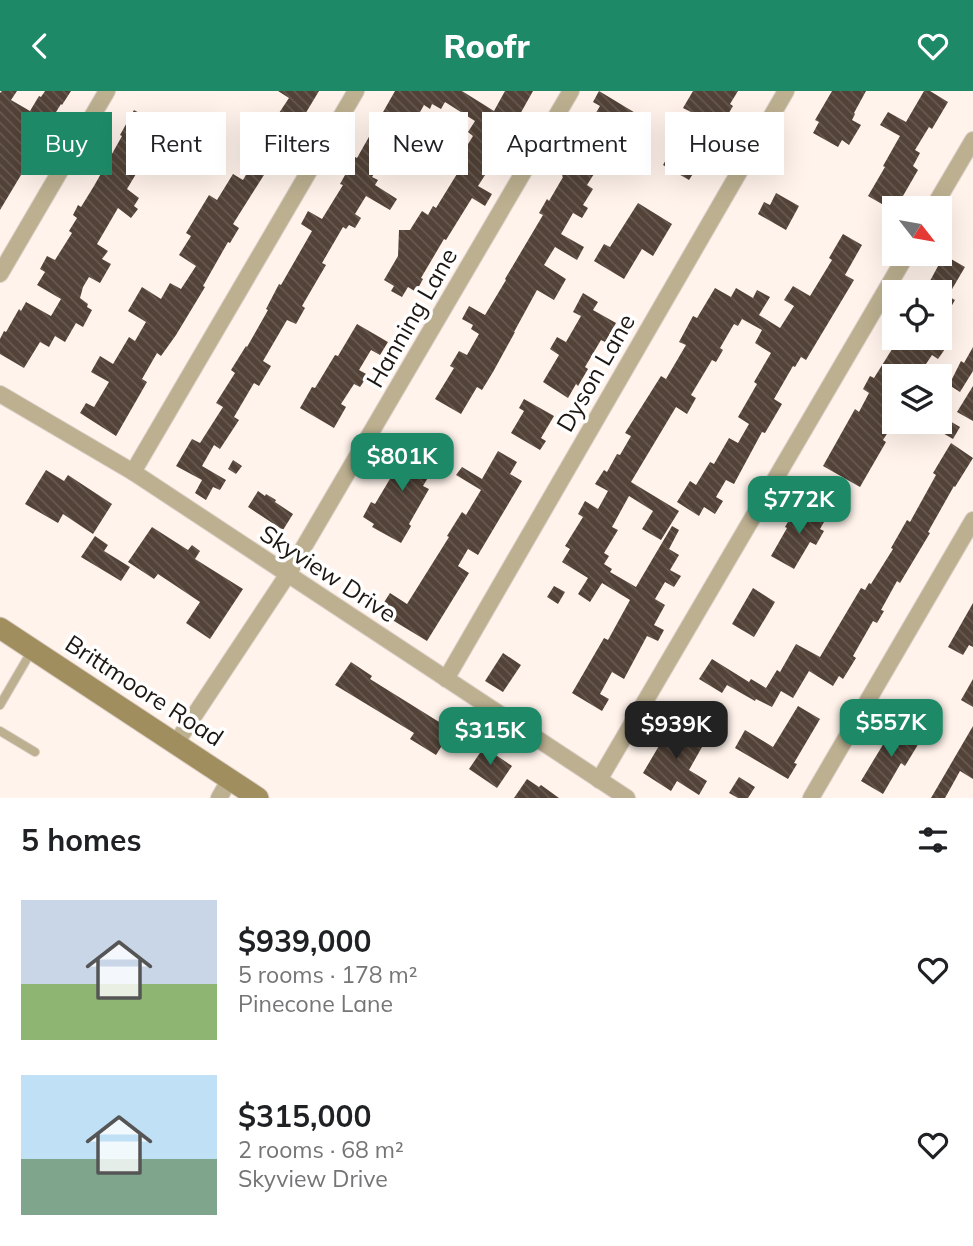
<!DOCTYPE html>
<html lang="en">
<head>
<meta charset="utf-8">
<style>
  :root { --surface:#fff; --page:#f2f2f2; --text:#202124; --muted:#757577; --accent:#1d8967 }
  body { margin:0; font-family:Mulish,sans-serif; background:var(--page); color:var(--text); height:100vh; display:flex; flex-direction:column; font-size:26px; white-space:nowrap }
  * { box-sizing:border-box; margin:0 }
  p { font-size:23px; color:var(--muted) }
  .icon { flex:none; width:38px; height:38px; fill:none; stroke:currentColor; stroke-width:2; stroke-linecap:round; stroke-linejoin:round }
  .map { position:relative; height:707px; overflow:hidden }
  .sheet { display:flex; flex-direction:column; background:var(--surface); flex:1 }
  .sheet>* { flex:none }
  .top-card { position:absolute; left:21px; top:21px; width:931px; height:63px; display:flex; gap:14px }
  .needle { width:46px; rotate:121deg }
  .buttons { position:absolute; left:882px; top:105px; display:grid; gap:14px }
  .buttons a { display:grid; place-items:center; width:70px; height:70px; border-radius:0px; background:var(--surface); box-shadow:0 7px 28px #0002; font-size:35px }
  .price { position:absolute; translate:-50% -60px; padding:0 16px; border-radius:14px; background:var(--accent); color:#fff; font-size:23px; line-height:46px; filter:drop-shadow(0 2px 4px #0008) }
  .price::after { content:''; position:absolute; left:50%; top:42px; width:21px; height:16px; margin-left:-10px; background:inherit; clip-path:polygon(0 0,100% 0,50% 100%) }
  .price.selected { background:#222; color:#fff }
  ul { padding:0; list-style:none }
  li { display:flex; align-items:center; gap:21px; height:175px; padding:0 21px }
  li span { display:grid; place-items:center; flex:none; width:196px; height:140px; border-radius:0px; color:#555 }
  li>.icon { margin-inline-start:auto }
  span .icon { width:84px; height:84px; fill:#fffc; stroke-width:1 }
  li b { font-size:30px }
  h2 { display:flex; justify-content:space-between; align-items:center; height:84px; padding:0 21px; font-size:30px }
  .tag { padding:0 24px; border-radius:0px; background:var(--surface); box-shadow:0 7px 28px #0002; font-size:24px; line-height:63px }
  .tag.selected { background:var(--accent); color:#fff }
  header { display:flex; justify-content:space-between; align-items:center; height:91px; padding:0 21px; background:var(--accent); color:#fff; font-size:32px; font-weight:800 }
  .map>svg:first-child { display:block }
  .building { fill:url(#building-back-hatch) }
  .lines { fill:none; stroke-linecap:round; stroke-linejoin:round }
  .lane-casing { stroke:#dbd0c8; stroke-width:10 }
  .street-casing { stroke:#dbd0c8; stroke-width:18 }
  .secondary-casing { stroke:#dbd0c8; stroke-width:23 }
  .lane { stroke:#bcb090; stroke-width:8 }
  .street { stroke:#bcb090; stroke-width:16 }
  .secondary { stroke:#a08e5e; stroke-width:21 }
  .labels { text-anchor:middle; stroke-width:7; stroke-linejoin:round; paint-order:stroke }
  .street-label { font-size:24px; fill:#1d1612; stroke:#fff }
</style>
</head>
<body>
<header><svg class="icon" aria-label="back" viewBox="0 0 24 24"><path d="M15 5l-7 7 7 7"/></svg>Roofr<svg class="icon" aria-label="heart" viewBox="0 0 24 24"><path d="M12 20l-8-8c-3-5 5-10 8-4 3-6 11-1 8 4z"/></svg></header>
<div class="map">
<svg width="973" height="707" viewBox="0 0 973 707">
  <defs>
    <pattern id="building-back-hatch" width="6" height="6" patternUnits="userSpaceOnUse" patternTransform="scale(1.75)"><rect width="6" height="6" fill="#524237"/><path d="M-1 5l2 2M0 0l6 6M5-1l2 2" fill="none" stroke="#675a51"/></pattern>
  </defs>
  <rect width="100%" height="100%" fill="#fff3eb"/>
  <g class="building">
    <path d="M2,0H17L11,9L30,20L39,5L41,6L45,0H71L62,14L61,13L48,34L50,35L42,49L0,119V2Z"/>
    <path d="M278,0H319L272,78L269,76L233,133L239,137L230,152L228,151L203,195L205,196L176,244L161,265L157,262L142,288L147,291L116,345L80,322L86,312L94,316L109,291L91,281L100,265L113,273L129,246L135,250L146,231L128,220L142,196L161,208L170,192L181,198L196,175L179,164L191,145L186,142L209,104L217,109L233,83L243,89L254,70L246,65L268,28L273,31L289,7Z"/>
    <path d="M395,0H462L494,20L505,0H533L514,34L524,40L517,50L507,44L494,65L496,67L478,95L492,103L485,115L472,107L446,149L444,148L421,187L423,188L416,201L408,196L402,206L391,200L394,195L384,189L398,165L399,139H410L422,120L428,124L433,115L436,117L460,78L455,74L473,45L468,41L475,30L445,11L441,18L432,13L430,18L424,14L403,51L424,63L413,82L384,66L372,86L378,89L375,94L397,108L390,119L366,105L355,123L361,127L355,137L349,134L346,138L343,136L322,172L326,174L302,215L305,217L296,233L287,229L263,270L271,275L259,295L254,292L234,326L239,329L220,358L214,354L202,375L226,389L220,399L213,396L206,409L195,402L202,389L176,375L192,348L200,352L223,316L216,312L235,282L231,279L246,255L247,256L268,219L266,218L279,193L281,194L312,140L301,133L308,120L322,128L343,94L340,93L355,66L357,67Z"/>
    <path d="M599,0L637,23L604,78L599,75L587,94L593,98L583,114L588,117L582,127L573,122L561,143L584,156L577,169L555,156L544,174L566,188L554,209L537,199L514,241H515L493,281L482,299L477,296L461,323L435,308L454,277L450,275L459,260L467,264L479,243L471,238L473,234L462,228L469,215L485,224L506,189L505,188L543,124L539,122L547,108L549,110L563,86L562,85L593,31L591,30L600,15L593,11Z"/>
    <path d="M693,0H738L730,13L733,15L708,57L704,54L691,76L696,78L689,89L663,74L682,41L680,40L691,21L683,17Z"/>
    <path d="M832,0H866L854,22L855,23L852,29L861,34L849,54L842,49L838,56L813,42L819,31L815,29Z"/>
    <path d="M924,0H930L948,11L932,38L929,36L915,59L920,62L913,75L918,79L896,117H894V120L868,105L885,76L883,75L900,45L880,34L888,21L906,31Z"/>
    <path d="M134,19L164,36L127,98L139,107L134,115L138,118L131,127L118,117L97,153L108,160L102,168L111,173L100,192L89,186L83,196L80,207L88,213L87,216L92,219L83,236L76,232L65,251L55,245L49,256L40,251L24,277L0,263V248L4,240L6,241L19,218L21,220L26,211L51,225L61,208L37,194L45,181L40,178L47,165L55,169L72,142L69,140L77,127L73,124L78,114L81,116L94,95L122,45L120,44Z"/>
    <path d="M776,102L799,115L786,139L758,123L764,111L770,114Z"/>
    <path d="M638,112L672,133L653,165L642,158L624,188L594,170L604,153L610,156Z"/>
    <path d="M843,143L862,154L845,184L854,189L806,269L801,266L795,276L793,275L774,308L782,313L765,342L762,341L734,393L726,389L716,406L723,410L715,423L704,416L699,425L677,411L690,390L696,394L710,371L714,373L729,347L738,352L749,333L738,326L757,293L754,291L771,262L755,252L762,239L742,228L738,235L734,233L720,257L723,259L716,271L712,269L691,304L696,307L687,323L676,316L631,391L679,420L661,449L642,438L653,420L629,405L612,436L618,439L604,462L609,465L604,473L612,478L610,481L636,496L672,435L679,439L669,458L679,464L670,479L681,485L674,496L665,491L655,508L665,514L654,534L664,539L658,550L647,545L624,588L612,581L600,603L609,608L602,620L572,602L604,547L608,549L630,509L602,492L590,511L578,503L588,487L562,471L570,458L565,455L583,426L578,423L585,410L598,418L608,400L595,393L604,379L607,381L617,363L620,364L631,345L625,342L661,285L666,288L686,254L679,251L693,225L697,227L715,197L731,206L736,197L753,207L757,199L770,206L759,224L780,237L794,215L784,209L793,195L810,205L832,169L829,167Z"/>
    <path d="M944,164L965,176L948,205L955,209L940,235V201H924Z"/>
    <path d="M583,202L598,211L593,219L616,232L605,251L601,249L585,276L588,278L578,295L576,293L568,307L543,291L559,264L550,258L557,246L566,251L581,225L573,221Z"/>
    <path d="M357,233L388,251L380,264L371,259L359,279L368,284L360,296L354,293L341,313L346,316L334,337L300,317L312,296L315,297L335,264L338,265Z"/>
    <path d="M899,247H944L939,255L945,258L938,268L932,264L918,285H894V313L882,333L890,338L883,349L886,351L860,396L823,375L855,318L859,321L869,302L863,298L870,285L874,287Z"/>
    <path d="M973,256V280L960,301L949,294L961,270L964,272Z"/>
    <path d="M973,295V330L957,321Z"/>
    <path d="M524,308L554,325L541,347L546,350L540,359L511,342L524,320L519,317Z"/>
    <path d="M948,329L960,336L953,348L941,341Z"/>
    <path d="M406,349L439,368L423,395L429,398L409,433L411,435L401,452L372,436L374,433L363,426L371,411L375,413L403,366L398,363Z"/>
    <path d="M951,352L973,367L955,396L954,395L928,441L930,442L900,492L897,490L881,519L884,520L877,532L873,530L853,565L856,567L843,588L839,585L833,595L809,580L793,607L781,600L772,616L756,608L755,610L727,594L722,602L699,588L712,568L749,591L751,588L766,597L777,579L780,581L796,553L820,566L861,497L865,499L869,492L871,493L893,458L891,457L907,429L910,431L936,384L933,382Z"/>
    <path d="M498,360L517,371L510,383L522,390L478,464L468,458L458,475L469,482L427,550L389,527L392,523L381,516L390,502L407,513L449,446L447,445L462,421L466,424L481,399L456,384L462,376L482,388Z"/>
    <path d="M233,369L242,375L236,383L228,378Z"/>
    <path d="M46,379L64,390L68,384L112,413L93,443L63,423L58,432L25,413Z"/>
    <path d="M258,400L265,405L266,403L276,409L275,411L293,423L283,439L248,416Z"/>
    <path d="M805,413L820,422L817,427L824,431L820,438L824,440L816,454L810,451L794,478L771,465L787,437L785,436L796,417L800,420Z"/>
    <path d="M152,436L188,459L192,454L200,460L195,468L243,498L210,548L186,532L200,511L158,483L154,488L128,471Z"/>
    <path d="M95,445L108,454L104,460L130,476L121,490L81,466Z"/>
    <path d="M554,495L565,501L558,513L547,506Z"/>
    <path d="M753,497L775,511L754,546L732,533Z"/>
    <path d="M973,512V556L969,554L963,564L948,556Z"/>
    <path d="M503,562L521,574L503,601L485,590Z"/>
    <path d="M351,571L372,585L370,588L452,639L436,664L410,648L414,642L335,594Z"/>
    <path d="M973,588V616L961,609Z"/>
    <path d="M798,615L820,628L794,672L797,673L788,688L735,657L745,639L773,656Z"/>
    <path d="M673,631L695,644L692,650L702,656L689,679L707,690L699,704L677,690L671,700L643,682Z"/>
    <path d="M902,635L922,647L905,675L901,672L883,703L861,690L890,642L896,645Z"/>
    <path d="M973,635V688L960,680L945,707H931Z"/>
    <path d="M484,656L512,675L497,697L469,678Z"/>
    <path d="M739,686L755,696L748,707H738L729,702Z"/>
    <path d="M527,688L539,696L541,694L559,707H514Z"/>
  </g>
  <g class="lines">
    <g class="lane-casing">
      <g id="lane">
        <path d="M0,614L31,561"/>
        <path d="M0,640L35,661"/>
      </g>
    </g>
    <g class="street-casing">
      <g id="street">
        <path d="M933,117L973,49"/>
        <path d="M0,183L107,0"/>
        <path d="M0,303L133,381L627,707"/>
        <path d="M133,381L356,0"/>
        <path d="M446,588L786,0"/>
        <path d="M176,652L288,483L571,0"/>
        <path d="M599,689L907,163"/>
        <path d="M219,707L230,688"/>
        <path d="M811,707L973,429"/>
      </g>
    </g>
    <g class="secondary-casing">
      <path id="secondary" d="M0,537L258,707"/>
    </g>
    <use href="#lane" class="lane"/>
    <use href="#street" class="street"/>
    <use href="#secondary" class="secondary"/>
  </g>
  <g class="labels">
    <g class="street-label">
      <text transform="translate(412 227) rotate(-60)" y="8">Hanning Lane</text>
      <text transform="translate(596 282) rotate(-60)" y="8">Dyson Lane</text>
      <text transform="translate(328 483) rotate(33)" y="8">Skyview Drive</text>
      <text transform="translate(144 600) rotate(33)" y="8">Brittmoore Road</text>
    </g>
  </g>
</svg>
<div class="buttons">
<a><svg class="needle" viewBox="-14 -14 28 28"><path d="M0-13l5 13h-10z" fill="#e53935"/><path d="M0 13l5-13h-10z" fill="#757577"/></svg></a>
<a><svg class="icon" aria-label="locate" viewBox="0 0 24 24"><circle cx="12" cy="12" r="6"/><path d="M12 2v4M12 18v4M2 12h4M18 12h4"/></svg></a>
<a><svg class="icon" aria-label="layers" viewBox="0 0 24 24"><path d="M12 4l9 5-9 5-9-5zM3 14l9 5 9-5"/></svg></a>
</div>
<b class="price" style="left:402px;top:402px">$801K</b>
<b class="price" style="left:799px;top:445px">$772K</b>
<b class="price" style="left:891px;top:668px">$557K</b>
<b class="price selected" style="left:676px;top:670px">$939K</b>
<b class="price" style="left:490px;top:676px">$315K</b>
<div class="top-card">
<a class="tag selected">Buy</a>
<a class="tag">Rent</a>
<a class="tag">Filters</a>
<a class="tag">New</a>
<a class="tag">Apartment</a>
<a class="tag">House</a>
</div>
</div>
<section class="sheet">
<h2>5 homes<svg class="icon" aria-label="filters" viewBox="0 0 24 24"><path d="M4 7h16M4 17h16"/><circle cx="9" cy="7" r="2"/><circle cx="15" cy="17" r="2"/></svg></h2>
<ul>
<li><span style="background:linear-gradient(#c9d6e8 60%,#8fb573 0)"><svg class="icon" aria-label="home" viewBox="0 0 24 24"><path d="M3 11l9-7 9 7M6 9v11h12V9"/></svg></span><div><b>$939,000</b><p>5 rooms · 178 m²</p><p>Pinecone Lane</p></div><svg class="icon" aria-label="heart" viewBox="0 0 24 24"><path d="M12 20l-8-8c-3-5 5-10 8-4 3-6 11-1 8 4z"/></svg></li>
<li><span style="background:linear-gradient(#bfe0f5 60%,#7fa58c 0)"><svg class="icon" aria-label="home" viewBox="0 0 24 24"><path d="M3 11l9-7 9 7M6 9v11h12V9"/></svg></span><div><b>$315,000</b><p>2 rooms · 68 m²</p><p>Skyview Drive</p></div><svg class="icon" aria-label="heart" viewBox="0 0 24 24"><path d="M12 20l-8-8c-3-5 5-10 8-4 3-6 11-1 8 4z"/></svg></li>
</ul>
</section>
</body>
</html>
